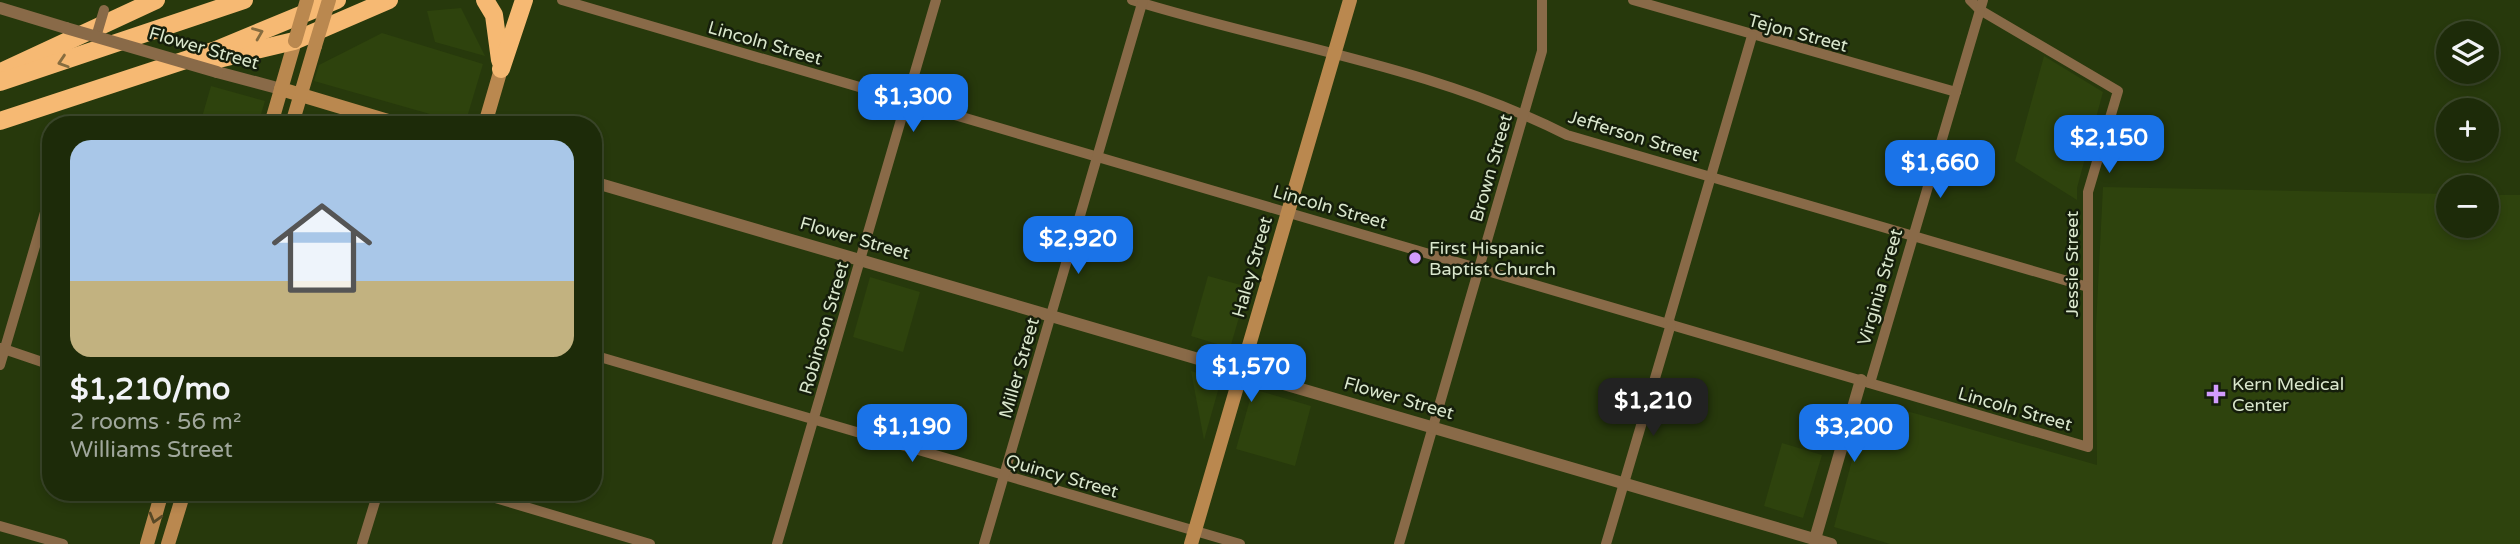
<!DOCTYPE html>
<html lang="en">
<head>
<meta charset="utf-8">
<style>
  :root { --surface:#1d2b09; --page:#2a3717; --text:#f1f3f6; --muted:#a0a79c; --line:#3b472a; --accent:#1a73e8 }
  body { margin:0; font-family:"Varela Round",sans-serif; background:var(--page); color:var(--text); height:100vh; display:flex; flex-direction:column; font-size:26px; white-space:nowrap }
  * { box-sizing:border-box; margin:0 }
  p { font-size:23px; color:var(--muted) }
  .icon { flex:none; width:38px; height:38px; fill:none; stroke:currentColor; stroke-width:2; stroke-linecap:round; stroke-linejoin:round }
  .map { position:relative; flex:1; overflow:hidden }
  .panel { position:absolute; left:42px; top:116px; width:560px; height:385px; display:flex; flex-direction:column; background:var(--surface); border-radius:28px; box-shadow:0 4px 10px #0003,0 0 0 2px var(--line) }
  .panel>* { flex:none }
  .controls { position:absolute; left:2436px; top:21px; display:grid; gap:14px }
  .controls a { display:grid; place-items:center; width:63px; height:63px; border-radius:50%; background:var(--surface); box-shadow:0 4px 10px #0003,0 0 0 2px var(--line); font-size:35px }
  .price { position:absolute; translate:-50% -60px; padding:0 16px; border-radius:14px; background:var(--accent); color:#fff; font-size:23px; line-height:46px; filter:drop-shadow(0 2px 4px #0008) }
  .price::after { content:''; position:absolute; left:50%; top:42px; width:21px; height:16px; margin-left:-10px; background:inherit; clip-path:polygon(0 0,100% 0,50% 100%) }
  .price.selected { background:#222; color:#fff }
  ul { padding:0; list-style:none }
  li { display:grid; align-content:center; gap:14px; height:371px; padding:0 28px }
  li span { display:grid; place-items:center; height:217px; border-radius:21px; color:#555 }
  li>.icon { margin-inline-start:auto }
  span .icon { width:126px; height:126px; fill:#fffc; stroke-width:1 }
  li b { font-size:30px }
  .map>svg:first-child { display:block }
  .built { fill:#2e430d }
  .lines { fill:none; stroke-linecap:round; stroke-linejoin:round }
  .minor { stroke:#896a48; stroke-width:10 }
  .tertiary { stroke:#896a48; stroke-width:12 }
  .secondary { stroke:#ba884f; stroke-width:14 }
  .motorway { stroke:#f6b973; stroke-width:18 }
  .minor-bridge { stroke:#896a48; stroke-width:10 }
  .tertiary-bridge { stroke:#896a48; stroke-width:12 }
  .secondary-bridge { stroke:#ba884f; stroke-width:14 }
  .oneway { stroke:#866c3f }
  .oneway2 { stroke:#574826 }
  .poi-dot { fill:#d29cfd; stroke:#151e0b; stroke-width:2.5 }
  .labels { text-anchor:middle; stroke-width:5; stroke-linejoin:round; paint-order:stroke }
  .street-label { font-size:18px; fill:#dae7cd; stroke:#151e0b }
  .poi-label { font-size:18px; fill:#dae7cd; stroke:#151e0b; text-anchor:start }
</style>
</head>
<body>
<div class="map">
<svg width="2520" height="544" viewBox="0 0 2520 544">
  <rect width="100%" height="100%" fill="#27390c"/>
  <g class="built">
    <path d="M461,8L485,56L435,42L427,11Z"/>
    <path d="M382,33L483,64L465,124L314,81L319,65Z"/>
    <path d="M2044,56L2103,92L2077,188V200L2015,161Z"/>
    <path d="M211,86L265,101L258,124H200Z"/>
    <path d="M2103,187L2448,194V226H2487V195H2520V544H1890L1834,527L1857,442L1882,404L2097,465L2096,326Z"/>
    <path d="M1208,276L1248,287L1230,348L1191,336Z"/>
    <path d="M870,277L920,292L903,352L853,337Z"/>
    <path d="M1191,371L1221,380L1204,440Z"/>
    <path d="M1253,389L1311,406L1295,466L1236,449Z"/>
    <path d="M1782,443L1822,455L1803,518L1764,506Z"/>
  </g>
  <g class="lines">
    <g class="minor">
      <path d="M562,0L2088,447V192L2118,91L1980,10L1970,0"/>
      <path d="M1132,0C1277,45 1431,66 1567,135L2088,287"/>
      <path d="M1633,0L1956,92"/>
      <path d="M1668,323L1752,36"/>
      <path d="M1,348L51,365"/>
      <path d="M593,355L1240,544"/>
      <path d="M0,365L51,192"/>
      <path d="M1870,383L1983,0"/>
      <path d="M475,492L650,544"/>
      <path d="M0,526L63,544"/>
      <path d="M362,544L378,492"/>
      <path d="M777,544L936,0"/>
      <path d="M984,544L1143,0"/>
      <path d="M1399,544L1542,51V0"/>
      <path d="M1606,544L1671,324"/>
    </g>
    <g class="tertiary">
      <path d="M0,8L66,28"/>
      <path d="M217,72L281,89"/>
      <path d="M593,182L1831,544"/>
      <path d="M1815,539L1861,380"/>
    </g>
    <g class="secondary">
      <path d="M281,89L398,124"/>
      <path d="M271,124L295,41"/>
      <path d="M292,124L315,46"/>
      <path d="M485,124L501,69"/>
      <path d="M147,544L162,492"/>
      <path d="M168,544L184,492"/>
      <path d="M1191,544L1350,0"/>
    </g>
    <g class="motorway">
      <path d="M485,0L494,15L500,60"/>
      <path d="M206,62L294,41L389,0"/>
      <path d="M501,69L524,0"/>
      <path d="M1,72L156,0"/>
      <path d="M0,82L244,0"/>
      <path d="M0,121L216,50L337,0"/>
    </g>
    <path class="minor-bridge" d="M96,37L104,10"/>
    <path class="tertiary-bridge" d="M66,28L217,72"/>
    <g class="secondary-bridge">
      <path d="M295,41L307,0"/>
      <path d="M315,46L329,0"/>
    </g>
  </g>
  <defs><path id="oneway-chevron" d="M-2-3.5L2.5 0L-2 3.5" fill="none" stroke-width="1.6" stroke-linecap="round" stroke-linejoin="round" transform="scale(1.75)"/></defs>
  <g class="oneway">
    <use href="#oneway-chevron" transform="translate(258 33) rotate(-22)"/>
    <use href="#oneway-chevron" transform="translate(63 62) rotate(162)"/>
  </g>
  <use class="oneway2" href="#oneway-chevron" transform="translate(155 518) rotate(106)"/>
  <g class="poi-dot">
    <circle cx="1415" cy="258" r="7"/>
    <path d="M2212.5 383.5h7v7h7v7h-7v7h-7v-7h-7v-7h7z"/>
  </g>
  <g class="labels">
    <g class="street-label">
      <text transform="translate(1798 33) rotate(15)" y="6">Tejon Street</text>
      <text transform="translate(765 43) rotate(16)" y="6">Lincoln Street</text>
      <text transform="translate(204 48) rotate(16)" y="6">Flower Street</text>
      <text transform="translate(1634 136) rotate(17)" y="6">Jefferson Street</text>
      <text transform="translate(1491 168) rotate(-74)" y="6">Brown Street</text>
      <text transform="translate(1330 207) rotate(16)" y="6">Lincoln Street</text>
      <text transform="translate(855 238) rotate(16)" y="6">Flower Street</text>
      <text transform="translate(2072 264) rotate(-90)" y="6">Jessie Street</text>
      <text transform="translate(1252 267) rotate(-74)" y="6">Haley Street</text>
      <text transform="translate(1880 287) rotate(-74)" y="6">Virginia Street</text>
      <text transform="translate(824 328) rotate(-74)" y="6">Robinson Street</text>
      <text transform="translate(1019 368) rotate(-74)" y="6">Miller Street</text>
      <text transform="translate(1399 398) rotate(16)" y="6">Flower Street</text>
      <text transform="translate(2015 409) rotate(16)" y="6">Lincoln Street</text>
      <text transform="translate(1062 476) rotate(16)" y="6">Quincy Street</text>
    </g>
    <g class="poi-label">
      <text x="1429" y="254">First Hispanic<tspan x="1429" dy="21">Baptist Church</tspan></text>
      <text x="2232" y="390">Kern Medical<tspan x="2232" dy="21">Center</tspan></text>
    </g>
  </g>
</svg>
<div class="controls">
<a><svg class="icon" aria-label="layers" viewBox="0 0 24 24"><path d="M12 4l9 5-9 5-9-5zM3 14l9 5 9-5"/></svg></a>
<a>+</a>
<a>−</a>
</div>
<b class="price" style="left:913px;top:134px">$1,300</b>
<b class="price" style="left:2109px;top:175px">$2,150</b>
<b class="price" style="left:1940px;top:200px">$1,660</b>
<b class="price" style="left:1078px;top:276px">$2,920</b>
<b class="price" style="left:1251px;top:404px">$1,570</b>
<b class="price selected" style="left:1653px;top:438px">$1,210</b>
<b class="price" style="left:912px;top:464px">$1,190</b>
<b class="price" style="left:1854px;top:464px">$3,200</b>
<section class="panel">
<ul>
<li><span style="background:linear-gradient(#a9c7e8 65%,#c2b280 0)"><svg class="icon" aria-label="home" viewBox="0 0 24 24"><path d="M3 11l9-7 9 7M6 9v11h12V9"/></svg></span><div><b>$1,210/mo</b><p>2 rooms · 56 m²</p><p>Williams Street</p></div></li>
</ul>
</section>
</div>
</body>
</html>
